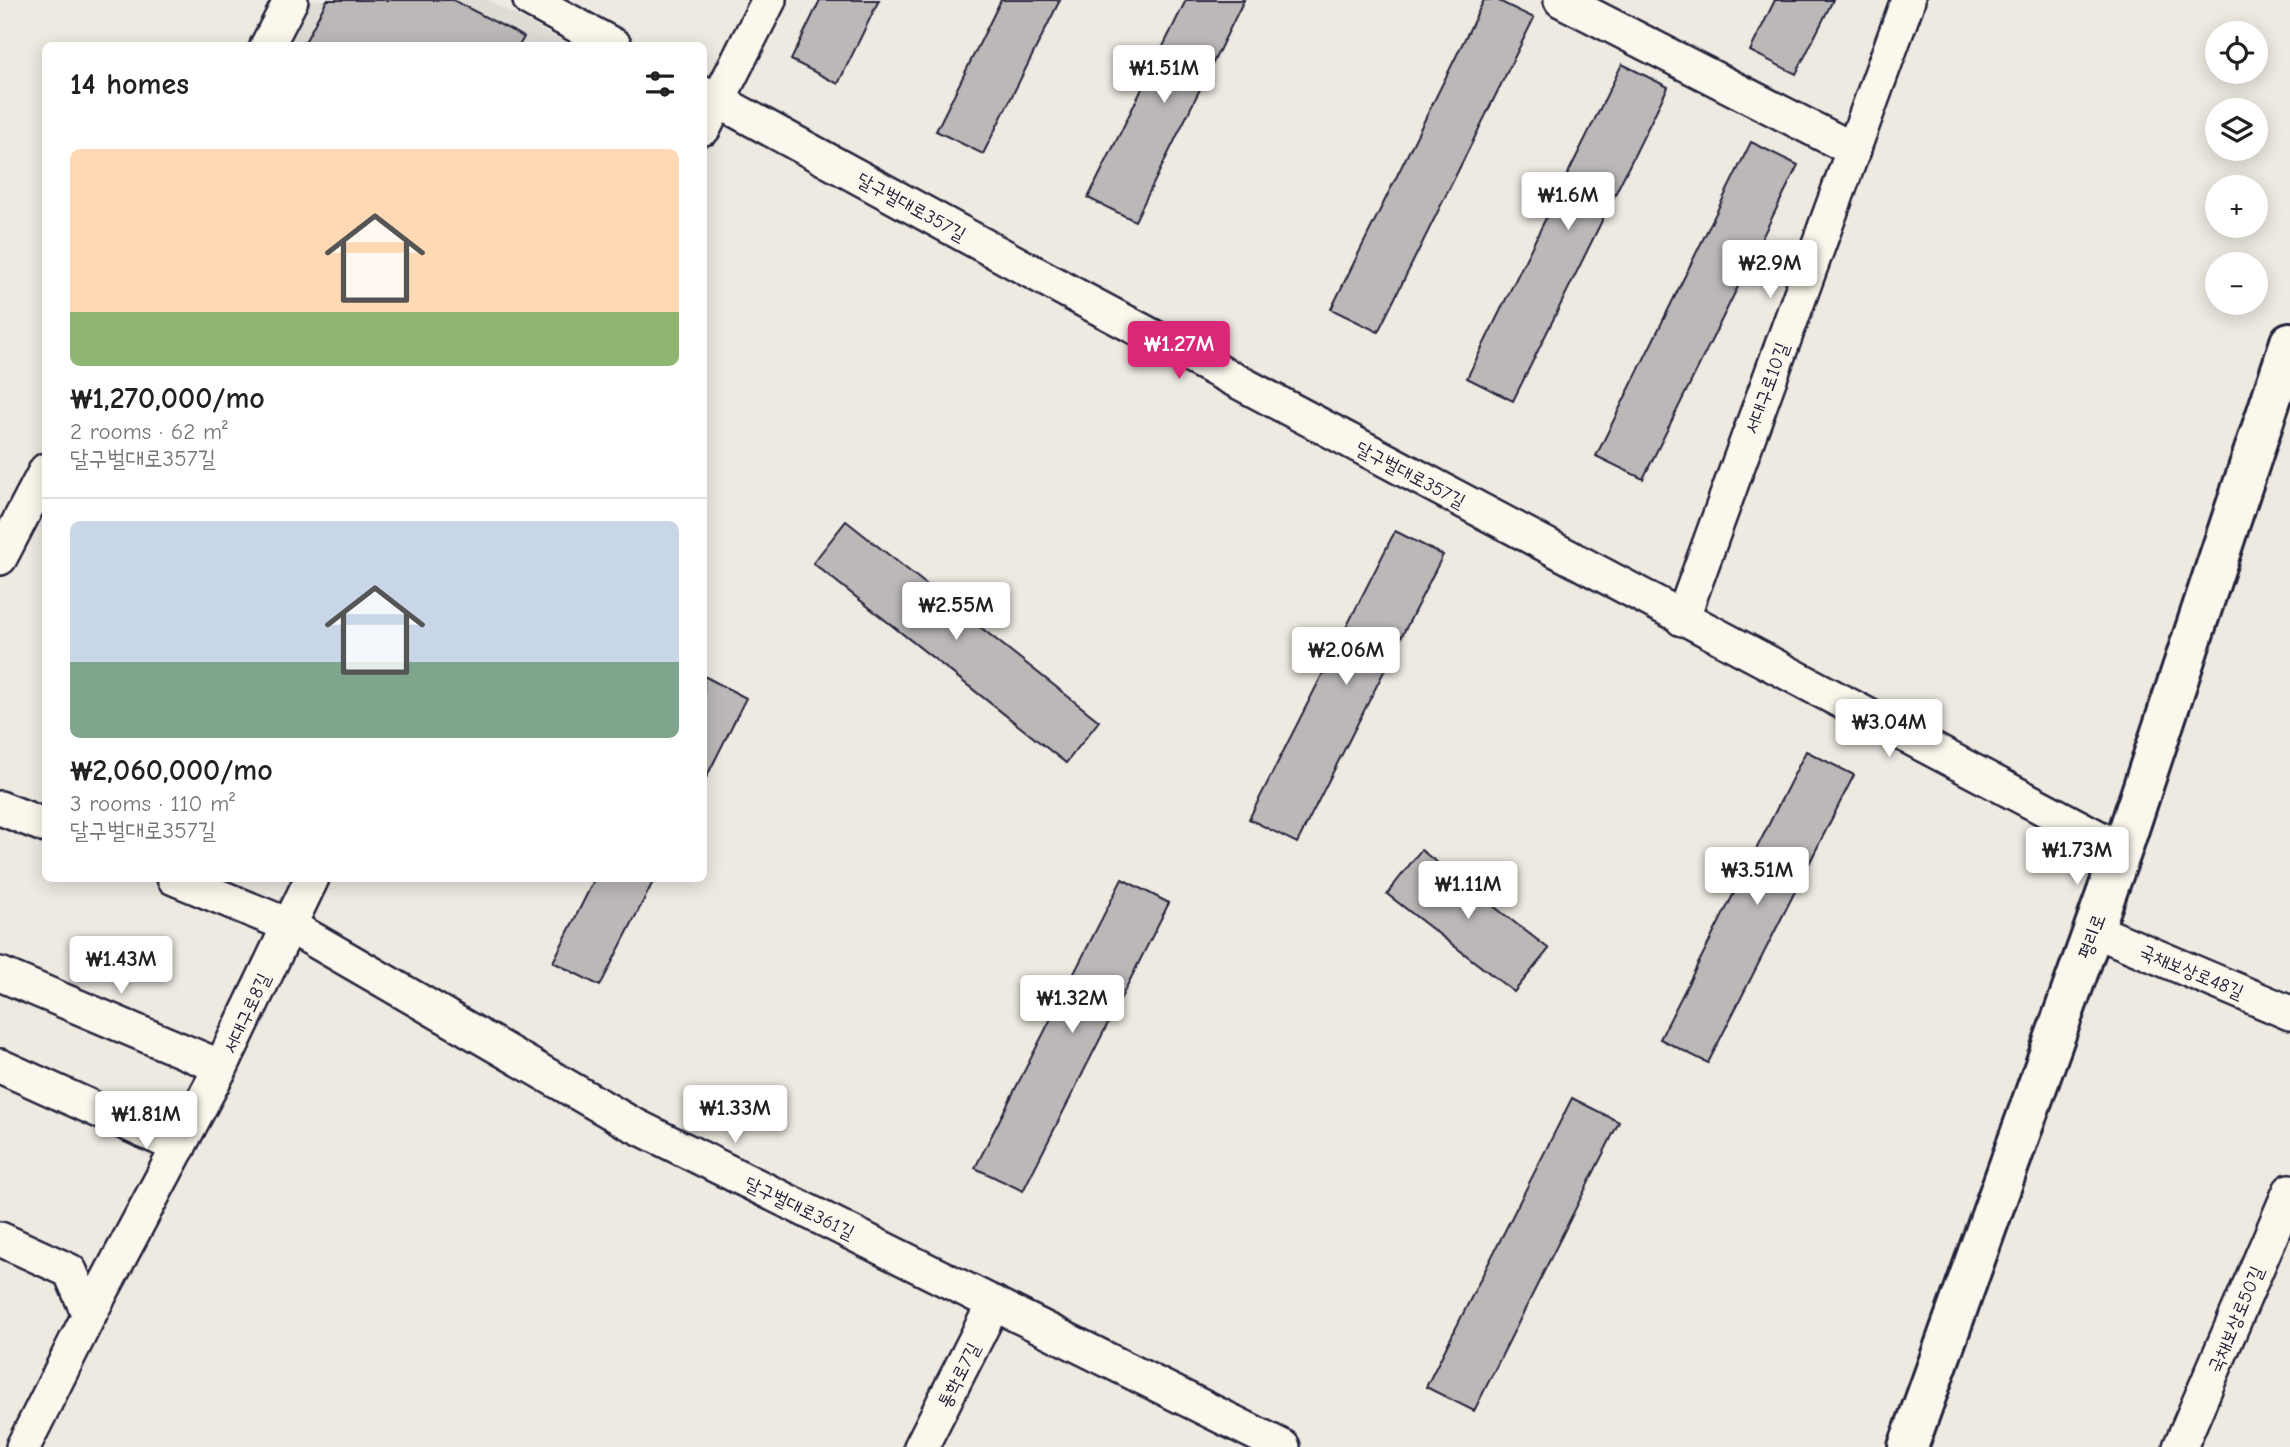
<!DOCTYPE html>
<html lang="en">
<head>
<meta charset="utf-8">
<style>
  :root { --surface:#fff; --page:#f2f2f2; --text:#222; --muted:#767676; --line:#e0e0e0; --accent:#db2777 }
  body { margin:0; font-family:"Comic Neue","Poor Story",sans-serif; background:var(--page); color:var(--text); height:100vh; display:flex; flex-direction:column; font-size:26px; white-space:nowrap }
  * { box-sizing:border-box; margin:0 }
  p { font-size:23px; color:var(--muted) }
  .icon { flex:none; width:38px; height:38px; fill:none; stroke:currentColor; stroke-width:2; stroke-linecap:round; stroke-linejoin:round }
  .map { position:relative; flex:1; overflow:hidden }
  .drawer { position:absolute; left:42px; top:42px; width:665px; height:840px; display:flex; flex-direction:column; background:var(--surface); border-radius:10px; box-shadow:0 4px 18px #0003 }
  .drawer>* { flex:none }
  .fabs { position:absolute; left:2205px; top:21px; display:grid; gap:14px }
  .fabs a { display:grid; place-items:center; width:63px; height:63px; border-radius:50%; background:var(--surface); box-shadow:0 4px 18px #0003; font-size:35px }
  .price { position:absolute; translate:-50% -60px; padding:0 16px; border-radius:7px; background:#fff; color:#222; font-size:23px; line-height:46px; filter:drop-shadow(0 2px 4px #0008) }
  .price::after { content:''; position:absolute; left:50%; top:42px; width:21px; height:16px; margin-left:-10px; background:inherit; clip-path:polygon(0 0,100% 0,50% 100%) }
  .price.selected { background:var(--accent); color:#fff }
  ul { padding:0; list-style:none }
  li { display:grid; align-content:center; gap:14px; height:371px; padding:0 28px }
  li+li { border-top:2px solid var(--line) }
  li span { display:grid; place-items:center; height:217px; border-radius:10px; color:#555 }
  li>.icon { margin-inline-start:auto }
  span .icon { width:126px; height:126px; fill:#fffc; stroke-width:1 }
  li b { font-size:30px }
  h2 { display:flex; justify-content:space-between; align-items:center; height:84px; padding:0 28px; font-size:30px }
  .map>svg:first-child { display:block }
  .built { fill:#dfdbd5 }
  .building { fill:#bcb8b8; stroke:#22223b; stroke-width:2 }
  .lines { fill:none; stroke-linecap:round; stroke-linejoin:round }
  .minor-casing { stroke:#22223b; stroke-width:38 }
  .secondary-casing { stroke:#22223b; stroke-width:44 }
  .minor { stroke:#fbf7ec; stroke-width:33 }
  .secondary { stroke:#fbf7ec; stroke-width:38 }
  .labels { text-anchor:middle; stroke-width:5; stroke-linejoin:round; paint-order:stroke }
  .street-label { font-size:19px; fill:#22223b; stroke:#fbf7ec }
</style>
</head>
<body>
<div class="map">
<svg width="2290" height="1447" viewBox="0 0 2290 1447">
  <rect width="100%" height="100%" fill="#eeeae2"/>
  <filter id="ink" filterUnits="userSpaceOnUse"><feTurbulence type="fractalNoise" baseFrequency=".0143" numOctaves="2"/><feDisplacementMap in="SourceGraphic" scale="14" xChannelSelector="R" yChannelSelector="G"/><feConvolveMatrix kernelMatrix="1 2 1 2 8 2 1 2 1" color-interpolation-filters="sRGB"/></filter>
  <g filter="url(#ink)">
    <path class="built" d="M310,0H488L569,45L286,46Z"/>
    <g class="building">
      <path d="M327,0H453L524,37L519,46H303Z"/>
      <path d="M820,0H879L838,84L791,60Z"/>
      <path d="M1001,0H1060L983,154L936,131Z"/>
      <path d="M1186,0H1244L1135,221L1088,198Z"/>
      <path d="M1484,0H1497L1534,18L1378,332L1331,309Z"/>
      <path d="M1775,0H1833L1796,74L1750,51Z"/>
      <path d="M1622,64L1668,87L1513,401L1467,378Z"/>
      <path d="M1751,142L1798,165L1643,479L1596,456Z"/>
      <path d="M846,521L1099,721L1066,763L813,563Z"/>
      <path d="M1395,531L1443,555L1297,843L1249,819Z"/>
      <path d="M704,676L746,698L704,782Z"/>
      <path d="M1806,751L1854,775L1708,1063L1660,1039Z"/>
      <path d="M1421,850L1549,949L1514,992L1387,894Z"/>
      <path d="M595,878H655L600,986L553,962Z"/>
      <path d="M1122,879L1169,903L1023,1191L975,1168Z"/>
      <path d="M1572,1098L1619,1122L1474,1411L1426,1387Z"/>
    </g>
    <g class="lines">
      <g class="minor-casing">
        <g id="minor">
          <path d="M530,0L615,46"/>
          <path d="M1561,0L1854,150"/>
          <path d="M267,46L291,0"/>
          <path d="M704,93L1084,300L2122,850"/>
          <path d="M704,128L769,0"/>
          <path d="M0,558L46,470"/>
          <path d="M1682,619L1908,0"/>
          <path d="M0,808L46,826"/>
          <path d="M174,878L288,925L628,1122L1283,1447"/>
          <path d="M2094,930L2290,1013"/>
          <path d="M0,974L221,1067"/>
          <path d="M0,1066L179,1147"/>
          <path d="M0,1239L70,1271L89,1315"/>
          <path d="M23,1447L89,1315L221,1067L312,878"/>
          <path d="M921,1447L994,1303"/>
          <path d="M2180,1447L2290,1191"/>
        </g>
      </g>
      <g class="secondary-casing">
        <path id="secondary" d="M1908,1447L2122,850L2290,342"/>
      </g>
      <use href="#minor" class="minor"/>
      <use href="#secondary" class="secondary"/>
    </g>
  </g>
  <g class="labels">
    <g class="street-label">
      <text transform="translate(912 206) rotate(29)" y="7">달구벌대로357길</text>
      <text transform="translate(1766 388) rotate(-70)" y="7">서대구로10길</text>
      <text transform="translate(1411 474) rotate(28)" y="7">달구벌대로357길</text>
      <text transform="translate(2091 936) rotate(-70)" y="7">평리로</text>
      <text transform="translate(2192 971) rotate(23)" y="7">국채보상로48길</text>
      <text transform="translate(246 1013) rotate(-65)" y="7">서대구로8길</text>
      <text transform="translate(800 1207) rotate(26)" y="7">달구벌대로361길</text>
      <text transform="translate(2235 1319) rotate(-67)" y="7">국채보상로50길</text>
      <text transform="translate(958 1375) rotate(-63)" y="7">통학로7길</text>
    </g>
  </g>
</svg>
<div class="fabs">
<a><svg class="icon" aria-label="locate" viewBox="0 0 24 24"><circle cx="12" cy="12" r="6"/><path d="M12 2v4M12 18v4M2 12h4M18 12h4"/></svg></a>
<a><svg class="icon" aria-label="layers" viewBox="0 0 24 24"><path d="M12 4l9 5-9 5-9-5zM3 14l9 5 9-5"/></svg></a>
<a>+</a>
<a>−</a>
</div>
<b class="price" style="left:1164px;top:105px">₩1.51M</b>
<b class="price" style="left:1568px;top:232px">₩1.6M</b>
<b class="price" style="left:1770px;top:300px">₩2.9M</b>
<b class="price selected" style="left:1179px;top:381px">₩1.27M</b>
<b class="price" style="left:956px;top:642px">₩2.55M</b>
<b class="price" style="left:1346px;top:687px">₩2.06M</b>
<b class="price" style="left:1889px;top:759px">₩3.04M</b>
<b class="price" style="left:2077px;top:887px">₩1.73M</b>
<b class="price" style="left:1757px;top:907px">₩3.51M</b>
<b class="price" style="left:1468px;top:921px">₩1.11M</b>
<b class="price" style="left:121px;top:996px">₩1.43M</b>
<b class="price" style="left:1072px;top:1035px">₩1.32M</b>
<b class="price" style="left:735px;top:1145px">₩1.33M</b>
<b class="price" style="left:146px;top:1151px">₩1.81M</b>
<section class="drawer">
<h2>14 homes<svg class="icon" aria-label="filters" viewBox="0 0 24 24"><path d="M4 7h16M4 17h16"/><circle cx="9" cy="7" r="2"/><circle cx="15" cy="17" r="2"/></svg></h2>
<ul>
<li><span style="background:linear-gradient(#ffd9b3 75%,#8fb573 0)"><svg class="icon" aria-label="home" viewBox="0 0 24 24"><path d="M3 11l9-7 9 7M6 9v11h12V9"/></svg></span><div><b>₩1,270,000/mo</b><p>2 rooms · 62 m²</p><p>달구벌대로357길</p></div></li>
<li><span style="background:linear-gradient(#c9d6e8 65%,#7fa58c 0)"><svg class="icon" aria-label="home" viewBox="0 0 24 24"><path d="M3 11l9-7 9 7M6 9v11h12V9"/></svg></span><div><b>₩2,060,000/mo</b><p>3 rooms · 110 m²</p><p>달구벌대로357길</p></div></li>
</ul>
</section>
</div>
</body>
</html>
